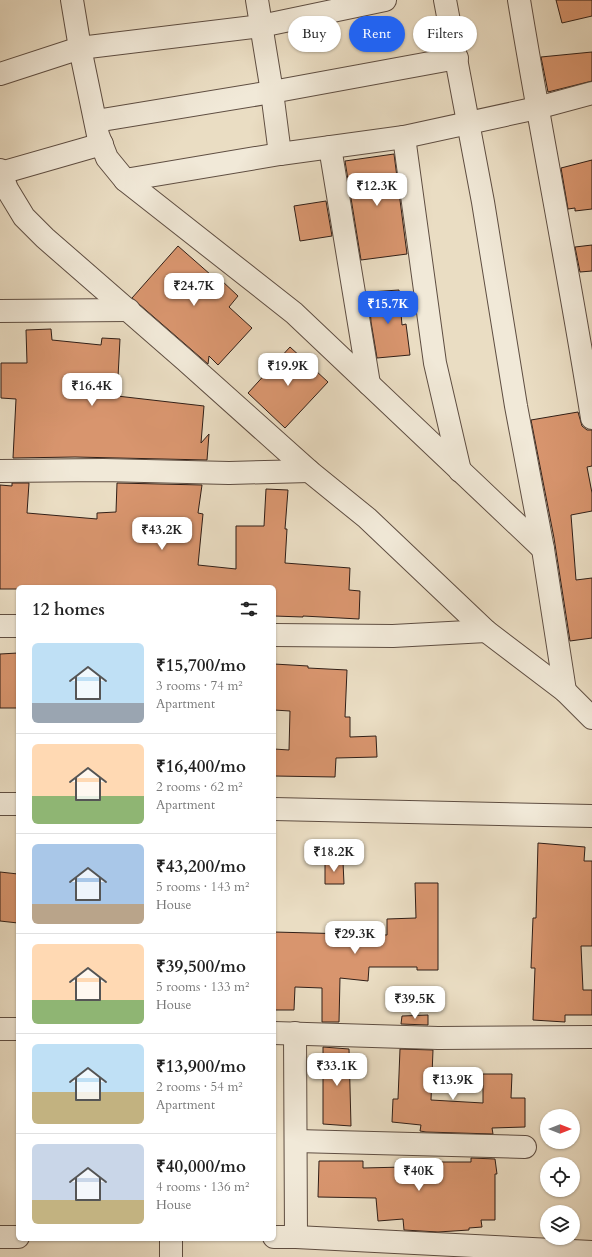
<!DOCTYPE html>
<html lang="en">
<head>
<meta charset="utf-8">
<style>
  :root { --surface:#fff; --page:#f6f6f6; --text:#222; --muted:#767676; --line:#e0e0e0; --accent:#2563eb }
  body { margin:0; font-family:Cardo,serif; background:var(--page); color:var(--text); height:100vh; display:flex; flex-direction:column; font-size:15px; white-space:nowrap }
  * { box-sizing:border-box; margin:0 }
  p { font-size:13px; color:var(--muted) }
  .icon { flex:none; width:22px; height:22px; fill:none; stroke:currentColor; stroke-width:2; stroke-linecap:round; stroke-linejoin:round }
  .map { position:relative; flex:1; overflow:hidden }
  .drawer { position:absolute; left:16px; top:585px; width:260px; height:656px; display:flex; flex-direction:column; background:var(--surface); border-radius:6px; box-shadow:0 1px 3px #0004 }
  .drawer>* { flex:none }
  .guide { position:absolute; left:288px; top:16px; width:244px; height:36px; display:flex; gap:8px }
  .needle { width:26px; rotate:90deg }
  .tools { position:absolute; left:540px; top:1109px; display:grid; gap:8px }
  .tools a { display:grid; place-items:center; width:40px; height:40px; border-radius:50%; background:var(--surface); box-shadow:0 1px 3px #0004; font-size:20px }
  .price { position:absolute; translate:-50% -34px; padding:0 9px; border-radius:8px; background:#fff; color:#222; font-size:13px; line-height:26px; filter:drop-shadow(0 1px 2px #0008) }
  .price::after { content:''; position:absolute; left:50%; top:24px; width:12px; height:9px; margin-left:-6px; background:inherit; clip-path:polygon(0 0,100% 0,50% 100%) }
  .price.selected { background:var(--accent); color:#fff }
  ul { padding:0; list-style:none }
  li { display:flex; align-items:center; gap:12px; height:100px; padding:0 16px }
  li+li { border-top:1px solid var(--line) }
  li span { display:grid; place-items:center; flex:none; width:112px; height:80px; border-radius:6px; color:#555 }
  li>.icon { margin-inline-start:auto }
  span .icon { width:48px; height:48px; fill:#fffc; stroke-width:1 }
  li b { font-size:17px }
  h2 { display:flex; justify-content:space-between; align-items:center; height:48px; padding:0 16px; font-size:17px }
  .chip { padding:0 14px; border-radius:18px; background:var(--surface); box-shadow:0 1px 3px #0004; font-size:14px; line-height:36px }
  .chip.selected { background:var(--accent); color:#fff }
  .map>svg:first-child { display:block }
  .building { fill:#d8956e; stroke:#311f17 }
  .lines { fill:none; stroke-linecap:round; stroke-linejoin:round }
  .minor-casing { stroke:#5f4e42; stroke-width:24 }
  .minor { stroke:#f1e9d8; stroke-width:22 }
</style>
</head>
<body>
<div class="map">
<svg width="592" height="1257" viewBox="0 0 592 1257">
  <rect width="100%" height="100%" fill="#eaddc3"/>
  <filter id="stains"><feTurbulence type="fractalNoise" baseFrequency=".005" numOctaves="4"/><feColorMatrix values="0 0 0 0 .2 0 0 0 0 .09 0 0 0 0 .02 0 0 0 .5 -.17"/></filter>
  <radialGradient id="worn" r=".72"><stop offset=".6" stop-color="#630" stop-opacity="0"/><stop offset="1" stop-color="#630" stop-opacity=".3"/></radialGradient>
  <g class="building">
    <path d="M556,0H592V16L562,23Z"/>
    <path d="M592,52V81L548,92L541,57Z"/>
    <path d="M394,154L407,254L361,260L345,161Z"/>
    <path d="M592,160V209L575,211V208L568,209L561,168Z"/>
    <path d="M326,201L332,236L300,241L294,206Z"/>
    <path d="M592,245V271L580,272L575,247Z"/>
    <path d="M178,246L219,282L221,280L238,296L229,307L252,328L218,365L209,356L208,364L132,298Z"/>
    <path d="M399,290L402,325L406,324L410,355L377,358L371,322L369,292Z"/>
    <path d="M51,329L52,340L101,345L102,338L120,339L117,396L204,406L201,443L209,434L207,460L75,457L13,458L16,399L1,398V363H27L26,330Z"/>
    <path d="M290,347L328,382L285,428L248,393Z"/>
    <path d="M578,412L582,426L587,430H592V466L587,467L592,493V511L571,515L576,580L592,578V638L570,641L554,538L531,420Z"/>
    <path d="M12,483H29L27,513L97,519V513L116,512L117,483L202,485L198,513L203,514L198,565L236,569V526H264L266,489L288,490L285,529H287L285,563L350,568L349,590L360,591L359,619L303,616V617L274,616V587H18V589H0V485L12,486Z"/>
    <path d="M18,653V708H0V654Z"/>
    <path d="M274,664L308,666V668L347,670L345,717H350V737L376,736L377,757L336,758L335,777L274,776V749L289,750L290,711L274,710Z"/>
    <path d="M538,843L585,847L584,861H592V946H581L583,990H592V1015H565V1022L533,1020L535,968H531L533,918H536Z"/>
    <path d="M343,862L344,884H325V863Z"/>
    <path d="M0,872L18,874V923L0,921Z"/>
    <path d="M415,883H438V970H417V967H369L368,981L340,978L339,1022H322V988L295,987L294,1010H274V932L387,935V919L416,918Z"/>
    <path d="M428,1015V1025L401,1024L402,1016Z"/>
    <path d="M323,1047L349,1049L351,1126L323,1124Z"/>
    <path d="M400,1049L433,1050L431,1100L483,1103V1074H512L511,1098H525V1127L492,1128L493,1134L426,1132L420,1131L421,1125L392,1122L393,1099H398Z"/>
    <path d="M471,1158L495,1159L497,1174H495V1220H481L482,1227L469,1228V1230L438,1232L404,1230L403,1219L378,1221L376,1198L318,1197L319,1161H363V1168L405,1167V1164H417V1162H471Z"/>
  </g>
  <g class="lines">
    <g class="minor-casing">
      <g id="minor">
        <path d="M72,0L80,48L98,135L107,158L125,180L280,154L404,137L537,108L592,93"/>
        <path d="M257,0L272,92L280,154"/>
        <path d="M445,0L483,202L516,406L543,549L565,691"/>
        <path d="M519,0C542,140 570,278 592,418"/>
        <path d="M0,74L80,48L261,26L385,0"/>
        <path d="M96,121L272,92L457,58"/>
        <path d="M404,137L435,363L460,471"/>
        <path d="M330,147L369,384"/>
        <path d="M0,170L7,189L24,217L45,238L185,360L309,471L367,518L486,631L565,691L592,718"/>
        <path d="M1,173L102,144"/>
        <path d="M125,180L294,313L543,549"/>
        <path d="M0,311L129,310"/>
        <path d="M0,471L103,470L229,473L309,471"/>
        <path d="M0,626H18"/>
        <path d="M274,635L393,636L486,631"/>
        <path d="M0,804H18"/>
        <path d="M274,809L592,816"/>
        <path d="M0,1029H18"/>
        <path d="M274,1033L438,1038L592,1037"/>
        <path d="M295,1033L296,1237"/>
        <path d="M296,1141L525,1147"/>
        <path d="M0,1237H18"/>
        <path d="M274,1237H296L592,1252"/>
        <path d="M171,1257V1239"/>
      </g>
    </g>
    <use href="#minor" class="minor"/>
  </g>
  <rect width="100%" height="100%" filter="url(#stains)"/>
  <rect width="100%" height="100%" fill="url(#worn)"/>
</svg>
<div class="tools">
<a><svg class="needle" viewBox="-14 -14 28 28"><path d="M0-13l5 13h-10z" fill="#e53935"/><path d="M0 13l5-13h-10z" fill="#767676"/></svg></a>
<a><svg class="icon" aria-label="locate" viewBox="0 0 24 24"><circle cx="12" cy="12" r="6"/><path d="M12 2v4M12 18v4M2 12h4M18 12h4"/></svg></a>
<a><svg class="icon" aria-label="layers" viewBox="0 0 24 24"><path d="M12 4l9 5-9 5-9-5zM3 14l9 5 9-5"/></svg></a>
</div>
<b class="price" style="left:377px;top:207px">₹12.3K</b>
<b class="price" style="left:194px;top:307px">₹24.7K</b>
<b class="price selected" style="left:388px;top:325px">₹15.7K</b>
<b class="price" style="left:288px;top:387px">₹19.9K</b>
<b class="price" style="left:92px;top:407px">₹16.4K</b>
<b class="price" style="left:162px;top:551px">₹43.2K</b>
<b class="price" style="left:334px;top:873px">₹18.2K</b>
<b class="price" style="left:355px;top:955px">₹29.3K</b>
<b class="price" style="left:415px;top:1020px">₹39.5K</b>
<b class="price" style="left:337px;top:1087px">₹33.1K</b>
<b class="price" style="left:453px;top:1101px">₹13.9K</b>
<b class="price" style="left:419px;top:1192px">₹40K</b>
<div class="guide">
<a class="chip">Buy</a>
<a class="chip selected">Rent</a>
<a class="chip">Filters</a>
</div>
<section class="drawer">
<h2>12 homes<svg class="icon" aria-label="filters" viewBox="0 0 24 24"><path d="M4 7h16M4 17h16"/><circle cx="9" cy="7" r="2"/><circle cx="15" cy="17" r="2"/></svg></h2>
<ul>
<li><span style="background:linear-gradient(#bfe0f5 75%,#9aa5b1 0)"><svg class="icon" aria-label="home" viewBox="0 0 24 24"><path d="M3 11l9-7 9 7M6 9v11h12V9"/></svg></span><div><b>₹15,700/mo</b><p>3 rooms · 74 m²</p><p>Apartment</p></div></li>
<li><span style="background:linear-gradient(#ffd9b3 65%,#8fb573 0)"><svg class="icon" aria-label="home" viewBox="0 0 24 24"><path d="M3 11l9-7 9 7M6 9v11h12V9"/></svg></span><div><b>₹16,400/mo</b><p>2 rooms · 62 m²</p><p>Apartment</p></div></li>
<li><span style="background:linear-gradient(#a9c7e8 75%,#b9a48a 0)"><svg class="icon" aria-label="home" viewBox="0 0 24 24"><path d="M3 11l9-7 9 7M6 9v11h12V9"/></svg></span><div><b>₹43,200/mo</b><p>5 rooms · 143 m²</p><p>House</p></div></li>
<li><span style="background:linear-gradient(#ffd9b3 70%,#8fb573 0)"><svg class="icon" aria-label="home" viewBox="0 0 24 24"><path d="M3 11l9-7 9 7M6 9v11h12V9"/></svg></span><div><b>₹39,500/mo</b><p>5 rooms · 133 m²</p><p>House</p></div></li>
<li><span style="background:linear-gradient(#bfe0f5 60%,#c2b280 0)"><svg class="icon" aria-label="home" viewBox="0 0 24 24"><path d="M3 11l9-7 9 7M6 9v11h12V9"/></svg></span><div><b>₹13,900/mo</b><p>2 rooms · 54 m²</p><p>Apartment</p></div></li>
<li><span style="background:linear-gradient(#c9d6e8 70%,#c2b280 0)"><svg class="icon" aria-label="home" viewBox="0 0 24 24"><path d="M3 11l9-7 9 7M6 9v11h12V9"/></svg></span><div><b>₹40,000/mo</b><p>4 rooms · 136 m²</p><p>House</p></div></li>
</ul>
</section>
</div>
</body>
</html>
